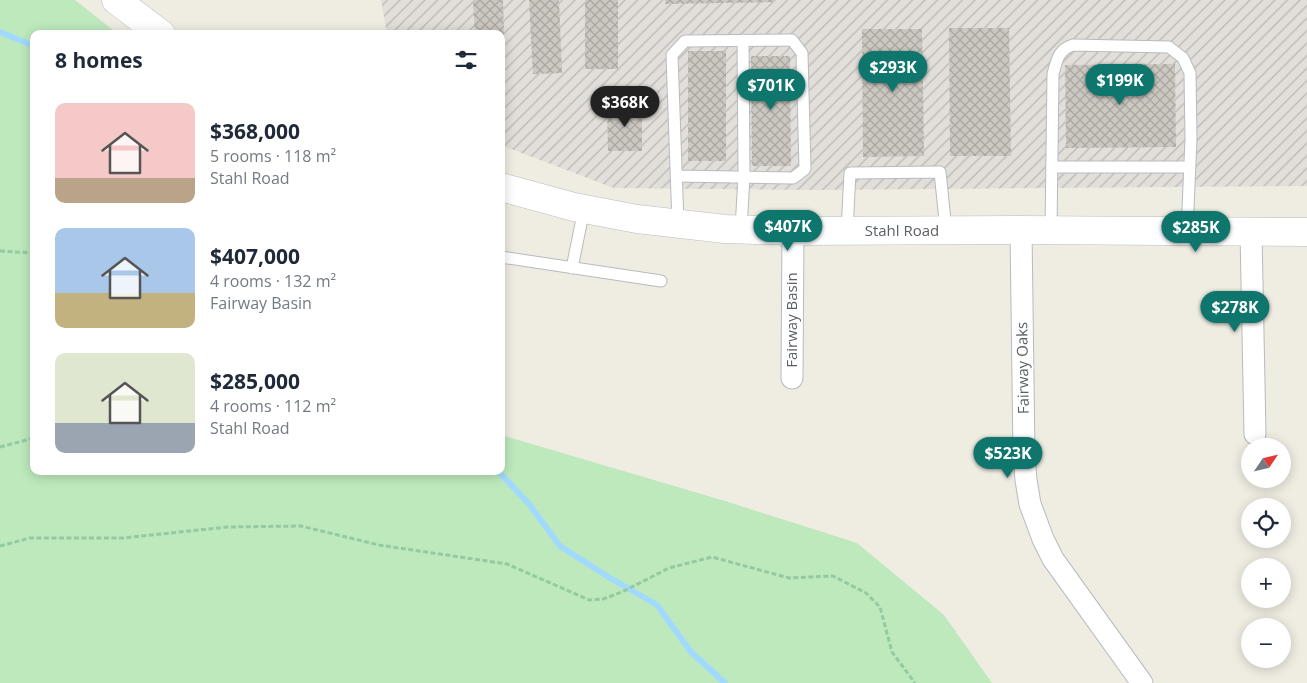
<!DOCTYPE html>
<html lang="en">
<head>
<meta charset="utf-8">
<style>
  :root { --surface:#fff; --page:#f6f6f7; --text:#1f2937; --muted:#747a83; --accent:#0f766e }
  body { margin:0; font-family:"Open Sans",sans-serif; background:var(--page); color:var(--text); height:100vh; display:flex; flex-direction:column; font-size:19px; white-space:nowrap }
  * { box-sizing:border-box; margin:0 }
  p { font-size:16px; color:var(--muted) }
  .icon { flex:none; width:28px; height:28px; fill:none; stroke:currentColor; stroke-width:2; stroke-linecap:round; stroke-linejoin:round }
  .map { position:relative; flex:1; overflow:hidden }
  .details { position:absolute; left:30px; top:30px; width:475px; height:445px; display:flex; flex-direction:column; background:var(--surface); border-radius:10px; box-shadow:0 2px 12px #0003 }
  .details>* { flex:none }
  .needle { width:32px; rotate:55deg }
  .fabs { position:absolute; left:1241px; top:438px; display:grid; gap:10px }
  .fabs a { display:grid; place-items:center; width:50px; height:50px; border-radius:50%; background:var(--surface); box-shadow:0 2px 12px #0003; font-size:25px }
  .price { position:absolute; translate:-50% -42px; padding:0 11px; border-radius:18px; background:var(--accent); color:#fff; font-size:16px; line-height:32px; filter:drop-shadow(0 1px 2px #0008) }
  .price::after { content:''; position:absolute; left:50%; top:30px; width:15px; height:11px; margin-left:-8px; background:inherit; clip-path:polygon(0 0,100% 0,50% 100%) }
  .price.active { background:#222; color:#fff }
  ul { padding:0; list-style:none }
  li { display:flex; align-items:center; gap:15px; height:125px; padding:0 25px }
  li span { display:grid; place-items:center; flex:none; width:140px; height:100px; border-radius:10px; color:#555 }
  li>.icon { margin-inline-start:auto }
  span .icon { width:60px; height:60px; fill:#fffc; stroke-width:1 }
  li b { font-size:21px }
  h2 { display:flex; justify-content:space-between; align-items:center; height:60px; padding:0 25px; font-size:21px }
  .map>svg:first-child { display:block }
  .industrial { fill:url(#industrial-furrows) }
  .green { fill:#bde9bc }
  .lines { fill:none; stroke-linecap:round; stroke-linejoin:round }
  .stream { stroke:#a2daff; stroke-width:6 }
  .building { fill:url(#building-cross-hatch) }
  .lane-casing { stroke:#b7bbc0; stroke-width:13 }
  .street-casing { stroke:#b7bbc0; stroke-width:23 }
  .secondary-casing { stroke:#b8bcc2; stroke-width:29 }
  .path { stroke:#94caa2; stroke-width:3; stroke-dasharray:5 2.5; stroke-linecap:butt }
  .lane { stroke:#fff; stroke-width:11 }
  .street { stroke:#fff; stroke-width:21 }
  .secondary { stroke:#fff; stroke-width:28 }
  .labels { text-anchor:middle; stroke-width:4; stroke-linejoin:round; paint-order:stroke }
  .street-label { font-size:15px; fill:#5a5f65; stroke:#fff }
</style>
</head>
<body>
<div class="map">
<svg width="1307" height="683" viewBox="0 0 1307 683">
  <defs>
    <pattern id="industrial-furrows" width="10" height="10" patternUnits="userSpaceOnUse" patternTransform="scale(1.25)"><rect width="10" height="10" fill="#e2dfda"/><path d="M-1 1l2-2M0 10L10 0M9 11l2-2" fill="none" stroke="#bab8b4"/></pattern>
    <pattern id="building-cross-hatch" width="8" height="8" patternUnits="userSpaceOnUse" patternTransform="scale(1.25)"><rect width="8" height="8" fill="#ccc8c1"/><path d="M0 0l8 8M0 8l8-8" fill="none" stroke="#a9a6a0"/></pattern>
  </defs>
  <rect width="100%" height="100%" fill="#efece2"/>
  <path class="industrial" d="M381,0H1307V186L814,190L614,188L501,145V34H387Z"/>
  <path class="green" d="M0,0H75L118,34H34V471H501V435L725,501L857,543L944,615L992,683H0Z"/>
  <g class="lines">
    <g class="stream">
      <path d="M0,32L34,46"/>
      <path d="M498,471L529,504L560,546L610,578L657,605L691,652L725,683"/>
    </g>
  </g>
  <g class="building">
    <path d="M473,0H503L505,69H501V34H475Z"/>
    <path d="M529,0H559L562,73L533,74Z"/>
    <rect x="585" y="0" width="33" height="69"/>
    <path d="M665,0H775V2L665,4Z"/>
    <path d="M949,28H1009L1011,156H950Z"/>
    <path d="M862,29H922L924,156L863,157Z"/>
    <rect x="688" y="51" width="38" height="110"/>
    <path d="M751,56H790L791,166H752Z"/>
    <path d="M1175,64L1176,147L1066,148L1065,65Z"/>
    <path d="M642,104V151H608L607,105Z"/>
  </g>
  <g class="lines">
    <g class="lane-casing">
      <g id="lane">
        <path d="M1052,167H1189"/>
        <path d="M676,176L793,178L805,169L802,53L792,40L685,41L672,55L678,224"/>
        <path d="M741,229L744,176L743,40"/>
        <path d="M1051,230L1053,74C1057,60 1058,50 1073,45L1169,47L1183,58L1190,73L1191,139L1187,232"/>
        <path d="M847,231L850,173L940,172L946,230"/>
        <path d="M501,257L661,281"/>
        <path d="M572,268L584,209"/>
      </g>
    </g>
    <g class="street-casing">
      <g id="street">
        <path d="M1021,230L1024,455L1026,480L1030,504L1043,539L1053,559L1142,683"/>
        <path d="M1251,232L1255,434"/>
        <path d="M792,378L793,231"/>
      </g>
    </g>
    <g class="secondary-casing">
      <g id="secondary">
        <path d="M116,0L161,34"/>
        <path d="M501,187L574,207L637,219L725,229L793,231L1021,230L1307,232"/>
      </g>
    </g>
    <g class="path">
      <path d="M0,251L34,253"/>
      <path d="M0,447L34,438"/>
      <path d="M0,546L30,538H123L227,527L301,526L379,545L507,564L589,600L603,599L622,592L669,568L712,557L789,578L833,576L866,593L880,607L892,652L915,683"/>
    </g>
    <use href="#lane" class="lane"/>
    <use href="#street" class="street"/>
    <use href="#secondary" class="secondary"/>
  </g>
  <g class="labels">
    <g class="street-label">
      <text x="902" y="236">Stahl Road</text>
      <text transform="translate(792 320) rotate(-90)" y="5">Fairway Basin</text>
      <text transform="translate(1023 368) rotate(-91)" y="5">Fairway Oaks</text>
    </g>
  </g>
</svg>
<div class="fabs">
<a><svg class="needle" viewBox="-14 -14 28 28"><path d="M0-13l5 13h-10z" fill="#e53935"/><path d="M0 13l5-13h-10z" fill="#747a83"/></svg></a>
<a><svg class="icon" aria-label="locate" viewBox="0 0 24 24"><circle cx="12" cy="12" r="6"/><path d="M12 2v4M12 18v4M2 12h4M18 12h4"/></svg></a>
<a>+</a>
<a>−</a>
</div>
<b class="price" style="left:893px;top:93px">$293K</b>
<b class="price" style="left:1120px;top:106px">$199K</b>
<b class="price" style="left:771px;top:111px">$701K</b>
<b class="price active" style="left:625px;top:128px">$368K</b>
<b class="price" style="left:788px;top:252px">$407K</b>
<b class="price" style="left:1196px;top:253px">$285K</b>
<b class="price" style="left:1235px;top:333px">$278K</b>
<b class="price" style="left:1008px;top:479px">$523K</b>
<section class="details">
<h2>8 homes<svg class="icon" aria-label="filters" viewBox="0 0 24 24"><path d="M4 7h16M4 17h16"/><circle cx="9" cy="7" r="2"/><circle cx="15" cy="17" r="2"/></svg></h2>
<ul>
<li><span style="background:linear-gradient(#f6c9c9 75%,#b9a48a 0)"><svg class="icon" aria-label="home" viewBox="0 0 24 24"><path d="M3 11l9-7 9 7M6 9v11h12V9"/></svg></span><div><b>$368,000</b><p>5 rooms · 118 m²</p><p>Stahl Road</p></div></li>
<li><span style="background:linear-gradient(#a9c7e8 65%,#c2b280 0)"><svg class="icon" aria-label="home" viewBox="0 0 24 24"><path d="M3 11l9-7 9 7M6 9v11h12V9"/></svg></span><div><b>$407,000</b><p>4 rooms · 132 m²</p><p>Fairway Basin</p></div></li>
<li><span style="background:linear-gradient(#dfe7d0 70%,#9aa5b1 0)"><svg class="icon" aria-label="home" viewBox="0 0 24 24"><path d="M3 11l9-7 9 7M6 9v11h12V9"/></svg></span><div><b>$285,000</b><p>4 rooms · 112 m²</p><p>Stahl Road</p></div></li>
</ul>
</section>
</div>
</body>
</html>
